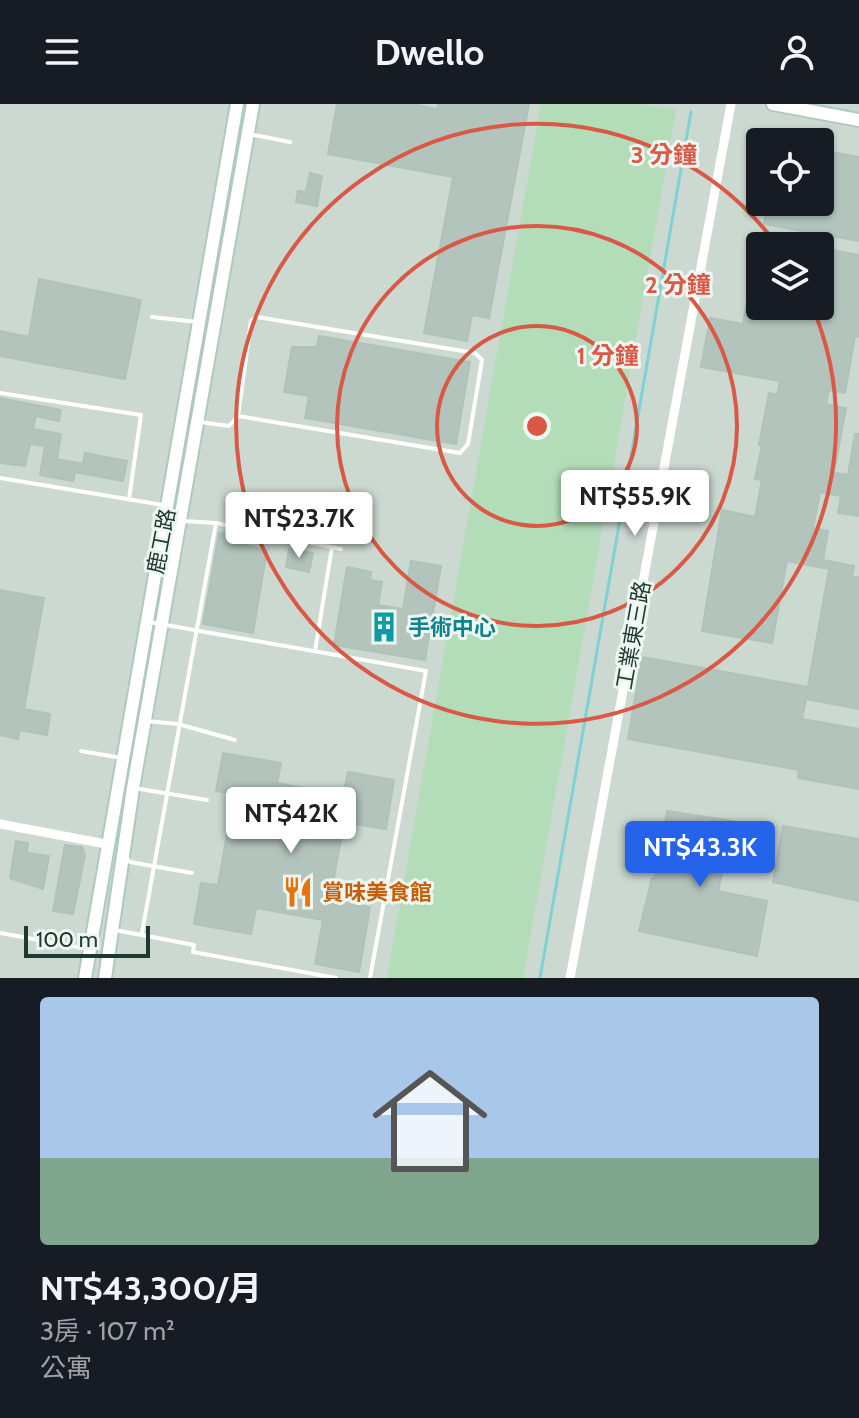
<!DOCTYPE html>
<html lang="zh-TW">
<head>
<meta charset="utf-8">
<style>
  :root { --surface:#171b24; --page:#20242c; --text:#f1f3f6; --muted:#9ea1a6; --accent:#2563eb }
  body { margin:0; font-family:Cabin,"Noto Sans TC",sans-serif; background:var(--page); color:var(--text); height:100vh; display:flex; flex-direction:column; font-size:30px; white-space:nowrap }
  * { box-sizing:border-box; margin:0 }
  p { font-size:26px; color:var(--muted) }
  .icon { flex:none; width:44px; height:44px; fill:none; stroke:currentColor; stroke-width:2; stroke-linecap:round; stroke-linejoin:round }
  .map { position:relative; height:874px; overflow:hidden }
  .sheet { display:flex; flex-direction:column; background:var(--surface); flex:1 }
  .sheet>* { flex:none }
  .fabs { position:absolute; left:746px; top:24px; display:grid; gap:16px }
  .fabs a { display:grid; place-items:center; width:88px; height:88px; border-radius:8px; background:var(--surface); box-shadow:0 2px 6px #0004; font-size:40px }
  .scale { position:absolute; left:24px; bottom:20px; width:126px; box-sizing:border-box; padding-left:8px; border:4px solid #1e392f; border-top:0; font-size:22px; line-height:28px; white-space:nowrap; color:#1e392f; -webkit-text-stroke:6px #edf6f0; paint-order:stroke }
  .price { position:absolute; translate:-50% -68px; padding:0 18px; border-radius:8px; background:#fff; color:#222; font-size:26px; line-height:52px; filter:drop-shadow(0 2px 4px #0008) }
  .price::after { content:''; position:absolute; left:50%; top:48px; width:24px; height:18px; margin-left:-12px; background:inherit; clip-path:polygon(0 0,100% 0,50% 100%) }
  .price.selected { background:var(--accent); color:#fff }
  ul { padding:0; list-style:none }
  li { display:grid; align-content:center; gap:16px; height:424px; padding:0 40px }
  li span { display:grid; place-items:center; height:248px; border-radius:8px; color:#555 }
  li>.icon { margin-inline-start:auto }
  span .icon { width:144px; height:144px; fill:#fffc; stroke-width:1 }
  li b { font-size:34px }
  header { display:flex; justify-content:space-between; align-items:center; height:104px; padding:0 40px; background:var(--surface); font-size:36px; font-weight:800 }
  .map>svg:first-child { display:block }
  .built { fill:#cbd9d1; fill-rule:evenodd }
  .green { fill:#b3ddb9 }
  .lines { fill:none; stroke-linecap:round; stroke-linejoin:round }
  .stream { stroke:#80d1d3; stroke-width:3 }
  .building { fill:#b2c4bb; stroke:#afc3b8; stroke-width:2 }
  .secondary-casing { stroke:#afcabd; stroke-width:16 }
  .lane { stroke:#fff; stroke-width:4 }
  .street { stroke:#fff; stroke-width:9 }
  .secondary { stroke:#fff; stroke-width:12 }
  .ring { fill:none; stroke:#d95946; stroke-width:4 }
  .labels { text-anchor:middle; stroke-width:6; stroke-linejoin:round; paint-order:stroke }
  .street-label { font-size:22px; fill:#1e392f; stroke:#edf6f0 }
  .culture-label { font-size:22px; font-weight:bold; fill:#0d838f; stroke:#edf6f0; text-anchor:start }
  .food-label { font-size:22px; font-weight:bold; fill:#c56008; stroke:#edf6f0; text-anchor:start }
  .centre { fill:#d95946; stroke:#edf6f0; stroke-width:4 }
  .ring-label { font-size:24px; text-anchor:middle; font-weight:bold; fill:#d95946; stroke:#edf6f0; stroke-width:6; stroke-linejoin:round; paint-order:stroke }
</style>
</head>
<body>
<header><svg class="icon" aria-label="menu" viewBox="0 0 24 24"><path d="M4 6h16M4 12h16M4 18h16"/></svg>Dwello<svg class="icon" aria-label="person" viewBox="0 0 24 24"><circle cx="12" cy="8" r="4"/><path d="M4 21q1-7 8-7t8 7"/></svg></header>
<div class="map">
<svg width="859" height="874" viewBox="0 0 859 874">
  <rect width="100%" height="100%" fill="#dceae2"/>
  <path class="built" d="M0,0H859V874H0ZM760,38H820V98H760ZM760,142H820V202H760Z"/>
  <path class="green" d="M541,0H640L676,6L523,874H387Z"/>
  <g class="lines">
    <path class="stream" d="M540,874L691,8"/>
  </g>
  <g class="building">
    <path d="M337,0H412L437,5L438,0H529L489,214L472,211L467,237L424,229L453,73L328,50Z"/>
    <path d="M820,46L859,53V137L764,120L768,98L820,102Z"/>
    <path d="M310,69L322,72L317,102L296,98L298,87L306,88Z"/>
    <path d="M758,133L788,138V142H760V202H820V144L859,151V233L855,232L845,289L829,286L826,300L846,304L834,369L848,371L855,330H859V412L838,409L841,392L820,388L813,424L828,427L823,456L854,462L852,473H859V605L806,595L802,615L859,625V685L798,674L799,666L628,635L642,553L808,583L829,465L787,457L772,539L702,527L722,406L755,413L762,376L755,375L762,341H759L769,289L777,291L780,277L701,263L710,214L743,220Z"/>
    <path d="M39,175L141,196L125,275L0,252V227L29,233Z"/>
    <path d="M319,232L470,258L456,340L305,314L309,292L284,288L292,243H317Z"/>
    <path d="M0,294L61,306L59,317L36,312L33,325L61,330L57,355L83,360L85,349L127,357L123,377L75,368L73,377L40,371L45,342L30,340L25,362L0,359Z"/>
    <path d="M219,429L248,434L247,442L267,446L253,529L203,520Z"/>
    <path d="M289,445L313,449L309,468L286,463Z"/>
    <path d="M411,457L441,462L425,556L334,541L347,463L371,468L370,476L382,478L378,501L403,505Z"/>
    <path d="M0,486L44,494L24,605L50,610L47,631L20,626L18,635L0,631Z"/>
    <path d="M223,649L281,659L277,679L343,691L348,668L394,676L386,725L344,718L330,796L370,803L359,868L315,860L323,816L256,804L251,830L194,820L201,779L218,781L234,690L216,687Z"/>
    <path d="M667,707L734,717L718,787L767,797L757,852L639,827L652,774H655Z"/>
    <path d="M783,722L859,735V797L773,778Z"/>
    <path d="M16,737L28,739L27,749L49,752L43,785L10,774Z"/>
    <path d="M65,741L82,743L85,751L73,810L53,807Z"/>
  </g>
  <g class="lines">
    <g class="secondary-casing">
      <g id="secondary">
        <path d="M773,0L859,16"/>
        <path d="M85,874L237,0"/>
        <path d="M105,874L133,684L253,0"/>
      </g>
    </g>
    <g class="lane">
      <path d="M249,30L290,38"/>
      <path d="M152,213L198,218"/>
      <path d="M0,289L141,311L129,395"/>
      <path d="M200,318L229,322L238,312L460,349L468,340L482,256L475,249L257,213L251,217L238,312"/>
      <path d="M0,374L163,401"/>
      <path d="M183,417L216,419L341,445"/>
      <path d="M149,518L426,567L370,874"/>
      <path d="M315,547L332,443"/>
      <path d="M147,617L178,620L235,636"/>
      <path d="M81,647L122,654"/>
      <path d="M134,684L207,696"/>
      <path d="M126,753L130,758L192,769"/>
      <path d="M115,826L194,841L193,848L336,874"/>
      <path d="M0,829L88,845"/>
      <path d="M142,829L216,419"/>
    </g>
    <g class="street">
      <path d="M0,720L106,740"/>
      <path d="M570,874L731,0"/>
    </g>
    <use href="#secondary" class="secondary"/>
  </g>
  <g class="ring">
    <circle cx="537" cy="322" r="100"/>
    <circle cx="537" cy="322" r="200"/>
    <path d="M812 202A300 300 0 1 1 777 141"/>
  </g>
  <defs>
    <g id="building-bare" transform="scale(2.4)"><path d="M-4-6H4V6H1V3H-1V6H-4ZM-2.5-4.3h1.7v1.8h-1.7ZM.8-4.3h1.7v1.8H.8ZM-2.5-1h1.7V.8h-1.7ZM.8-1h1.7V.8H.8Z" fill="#0f9aa8" stroke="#edf6f0" stroke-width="2.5" paint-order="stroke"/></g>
    <g id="restaurant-bare" transform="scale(2.4)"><path d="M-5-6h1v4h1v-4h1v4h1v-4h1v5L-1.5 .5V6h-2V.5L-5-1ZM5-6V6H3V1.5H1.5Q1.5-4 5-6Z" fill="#e8710a" stroke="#edf6f0" stroke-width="2.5" paint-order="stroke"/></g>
  </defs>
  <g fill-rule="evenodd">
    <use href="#building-bare" x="384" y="523"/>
    <use href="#restaurant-bare" x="298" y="788"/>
  </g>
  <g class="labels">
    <g class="street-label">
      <text transform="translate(161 437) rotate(-79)" y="8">鹿工路</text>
      <text transform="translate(633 531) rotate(-80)" y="8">工業東三路</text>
    </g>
    <g class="culture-label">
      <text x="408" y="531">手術中心</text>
    </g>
    <g class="food-label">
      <text x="322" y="796">賞味美食館</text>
    </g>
  </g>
  <circle cx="537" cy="322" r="12" class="centre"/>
  <g class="ring-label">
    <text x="664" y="59">3 分鐘</text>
    <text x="678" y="189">2 分鐘</text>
    <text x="608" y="260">1 分鐘</text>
  </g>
</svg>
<div class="fabs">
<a><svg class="icon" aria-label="locate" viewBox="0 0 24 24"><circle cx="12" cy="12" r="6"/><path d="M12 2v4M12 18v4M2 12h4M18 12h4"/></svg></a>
<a><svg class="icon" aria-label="layers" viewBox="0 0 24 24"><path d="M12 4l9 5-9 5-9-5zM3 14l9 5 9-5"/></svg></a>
</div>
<div class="scale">100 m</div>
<b class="price" style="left:635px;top:434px">NT$55.9K</b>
<b class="price" style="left:299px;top:456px">NT$23.7K</b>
<b class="price" style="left:291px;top:751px">NT$42K</b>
<b class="price selected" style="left:700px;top:785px">NT$43.3K</b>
</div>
<section class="sheet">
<ul>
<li><span style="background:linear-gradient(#a9c7e8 65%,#7fa58c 0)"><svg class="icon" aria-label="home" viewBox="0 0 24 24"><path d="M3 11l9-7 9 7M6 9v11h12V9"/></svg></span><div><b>NT$43,300/月</b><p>3房 · 107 m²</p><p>公寓</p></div></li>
</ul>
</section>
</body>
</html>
